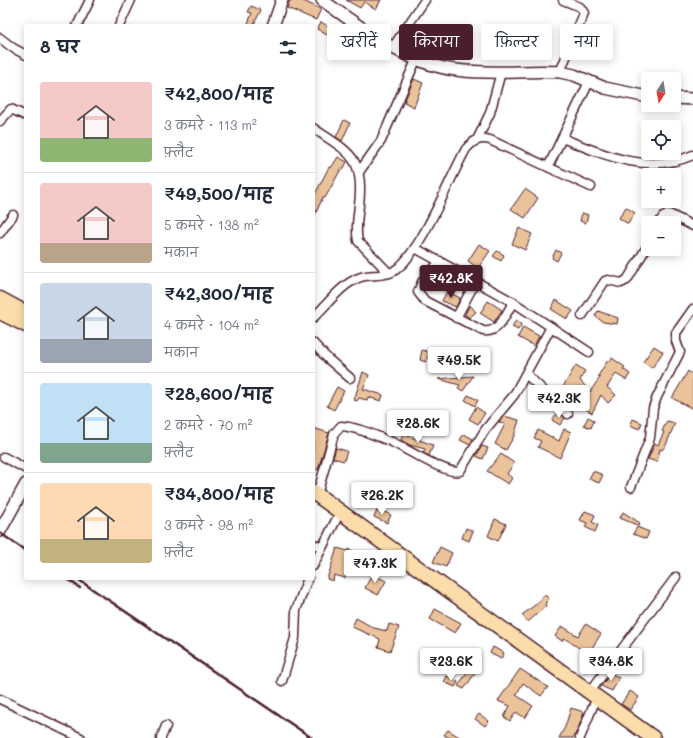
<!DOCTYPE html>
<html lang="hi">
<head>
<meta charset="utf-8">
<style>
  :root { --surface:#fff; --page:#f6f6f7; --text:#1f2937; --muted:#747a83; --line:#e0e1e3; --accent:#4a1f2b }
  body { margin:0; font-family:Mali,"Playpen Sans Deva",sans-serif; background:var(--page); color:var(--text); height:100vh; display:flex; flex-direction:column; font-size:15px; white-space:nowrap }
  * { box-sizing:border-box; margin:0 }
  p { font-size:13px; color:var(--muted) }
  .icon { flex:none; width:22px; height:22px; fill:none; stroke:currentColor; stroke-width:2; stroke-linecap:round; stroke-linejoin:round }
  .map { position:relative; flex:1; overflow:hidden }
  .panel { position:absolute; left:24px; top:24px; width:291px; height:556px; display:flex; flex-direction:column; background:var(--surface); border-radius:4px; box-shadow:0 2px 10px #0003 }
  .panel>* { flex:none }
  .guide { position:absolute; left:327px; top:24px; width:306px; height:36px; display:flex; gap:8px }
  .needle { width:26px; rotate:191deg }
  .tools { position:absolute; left:641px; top:72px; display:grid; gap:8px }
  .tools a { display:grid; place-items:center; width:40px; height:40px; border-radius:4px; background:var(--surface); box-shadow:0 2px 10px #0003; font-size:20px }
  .price { position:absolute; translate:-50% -34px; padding:0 9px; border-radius:4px; background:#fff; color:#222; font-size:13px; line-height:26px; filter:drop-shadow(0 1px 2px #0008) }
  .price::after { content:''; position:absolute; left:50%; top:24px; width:12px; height:9px; margin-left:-6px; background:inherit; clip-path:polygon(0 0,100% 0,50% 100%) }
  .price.on { background:var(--accent); color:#fff }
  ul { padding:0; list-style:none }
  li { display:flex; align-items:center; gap:12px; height:100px; padding:0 16px }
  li+li { border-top:1px solid var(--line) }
  li span { display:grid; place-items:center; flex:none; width:112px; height:80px; border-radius:4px; color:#555 }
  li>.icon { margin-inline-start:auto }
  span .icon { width:48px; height:48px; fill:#fffc; stroke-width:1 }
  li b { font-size:17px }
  h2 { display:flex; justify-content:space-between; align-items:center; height:48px; padding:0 16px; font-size:17px }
  .chip { padding:0 14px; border-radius:4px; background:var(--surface); box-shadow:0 2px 10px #0003; font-size:14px; line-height:36px }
  .chip.on { background:var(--accent); color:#fff }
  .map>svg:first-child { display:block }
  .building { fill:#ebc39b; stroke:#4a1f2b }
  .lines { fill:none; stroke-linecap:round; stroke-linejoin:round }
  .street-casing { stroke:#4a1f2b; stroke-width:11 }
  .secondary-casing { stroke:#4a1f2b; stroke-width:14 }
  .highway-casing { stroke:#4a1f2b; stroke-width:17 }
  .street { stroke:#fff; stroke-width:8 }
  .secondary { stroke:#fff; stroke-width:11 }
  .highway { stroke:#faddab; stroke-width:14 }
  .rail { stroke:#4a1f2b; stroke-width:2.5 }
</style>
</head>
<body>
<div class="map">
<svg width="693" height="738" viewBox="0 0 693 738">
  <rect width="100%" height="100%" fill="#fff"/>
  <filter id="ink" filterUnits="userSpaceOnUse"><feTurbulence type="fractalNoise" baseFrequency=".025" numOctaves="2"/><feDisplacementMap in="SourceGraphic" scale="8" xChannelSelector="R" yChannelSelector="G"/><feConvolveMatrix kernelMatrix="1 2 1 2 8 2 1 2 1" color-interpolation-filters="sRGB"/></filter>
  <g filter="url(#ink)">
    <g class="building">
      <path d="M290,0H301L321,9L316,20L287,8Z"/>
      <path d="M346,0H381L376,9L364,2L360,8Z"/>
      <path d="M251,6L261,10L253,26H247L252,13L248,12Z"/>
      <path d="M321,22L331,28L327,35L317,29Z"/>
      <path d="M414,79L423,83L414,107L404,102Z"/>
      <path d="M344,120L350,123L342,141L336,137Z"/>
      <path d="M338,157L347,162L343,170L341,169L325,198L323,197L313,219V198L329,167L331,168Z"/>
      <path d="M525,189L538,198L525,218L511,209Z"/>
      <path d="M626,207L635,213L628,224L619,218Z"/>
      <path d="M582,213L588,215L586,223L580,221Z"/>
      <path d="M519,228L532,234L525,250L512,244Z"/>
      <path d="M479,244L490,251L478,268L468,261Z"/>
      <path d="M556,250L561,253L557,261L552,258Z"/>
      <path d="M497,251L504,255L501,261L493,256Z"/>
      <path d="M447,291L460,298L456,307L442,301Z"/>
      <path d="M556,300L573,311L567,319L551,309Z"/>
      <path d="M488,301L502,310L494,322L480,313Z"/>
      <path d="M470,305L476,312L469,318L465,314Z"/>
      <path d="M598,311L618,318L617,324L603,322L595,316Z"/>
      <path d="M516,320L522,324L518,330L512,327Z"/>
      <path d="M523,327L539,336L534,346L518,337Z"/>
      <path d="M654,346L663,352L652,368L643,362Z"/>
      <path d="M422,350L429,352L426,362L420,360Z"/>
      <path d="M612,358L625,367L623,369L630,374L626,380L616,374L607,387L616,395L608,403L601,395L592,413L570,400L573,394L563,387L576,365L585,371L580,380L590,392L600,377L598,376L608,360L610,362Z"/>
      <path d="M688,371L693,375V409L672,398Z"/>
      <path d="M363,372L369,375L363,389L383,395L381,401L368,397L367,400L359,398L357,401L354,400Z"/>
      <path d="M473,376L463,391L458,388L460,385L438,379Z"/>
      <path d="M337,387L344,391L334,410L327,406Z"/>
      <path d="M468,395L478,400L475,406L465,400Z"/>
      <path d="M476,407L485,413L478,424L469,419Z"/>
      <path d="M558,412L565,418L560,425L552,420Z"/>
      <path d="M504,416L519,420L514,436L506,450L495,444L505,424L499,422Z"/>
      <path d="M588,417L594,420L591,428L584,425Z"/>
      <path d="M633,419L642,423L639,429L630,425Z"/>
      <path d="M667,421L675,423L666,445L662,450L660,449L657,462L648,459L655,443L658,445L664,432L662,431Z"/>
      <path d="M313,428L329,433L318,470L313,468Z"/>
      <path d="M564,429L571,432L560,458L538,447L541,441L534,438L538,430L559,441Z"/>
      <path d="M403,434L433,445L429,456L423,453L425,449L410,445L401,440Z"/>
      <path d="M464,434L473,439L470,445L460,440Z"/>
      <path d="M482,446L488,448L483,459L476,456Z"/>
      <path d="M336,448L347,451L344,461L333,458Z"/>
      <path d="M501,454L514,463L507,474L512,478L508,484L487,471Z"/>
      <path d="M593,471L603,475L599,483L589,479Z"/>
      <path d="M378,509L391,515L387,523L374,517Z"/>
      <path d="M585,511L595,515L592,522L598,525L595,532L585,527L587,523L580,520Z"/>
      <path d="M623,512L640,523L639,526L620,518Z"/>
      <path d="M495,519L506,524L498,541L488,536Z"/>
      <path d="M637,527L649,532L646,539L633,534Z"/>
      <path d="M466,528L473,531L469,541L462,538Z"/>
      <path d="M440,547L452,553L446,567L433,562Z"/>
      <path d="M337,548L348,551L349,549L359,554L357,560L352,558L345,578L334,575L333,581L327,579Z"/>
      <path d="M372,574L386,581L378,595L365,588Z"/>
      <path d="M544,595L549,598L545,604L546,606L528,622L522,615L539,602Z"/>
      <path d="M435,609L461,623L455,633L430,619Z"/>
      <path d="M356,618L374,628L387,631L389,624L399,627L390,651L378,647L380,639L352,627Z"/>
      <path d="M586,624L601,634L588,654L564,638L562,641L555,636L562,626L578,636Z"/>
      <path d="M493,647L504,653L501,659L490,653Z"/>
      <path d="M458,650L472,655L466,665L455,659Z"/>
      <path d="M472,665L478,669L464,689L458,686Z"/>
      <path d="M520,669L548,687L541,696L523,683L516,695L533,706L525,718L516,712L510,721L504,717L510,706L498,701Z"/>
      <path d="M611,673L619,678L612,691L601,686Z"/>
      <path d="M447,676L458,682L455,687L444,682Z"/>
      <path d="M630,691L639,697L630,710L621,704Z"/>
      <path d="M571,708L584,712L578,729L573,738H559L565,727Z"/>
      <path d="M479,714L489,721L485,726L475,719Z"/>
      <path d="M448,730L461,738H450L444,735Z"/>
    </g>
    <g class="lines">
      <g class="street-casing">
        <g id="street">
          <path d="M77,26L90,0"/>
          <path d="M119,26L131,0"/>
          <path d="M0,38L13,48L26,55"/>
          <path d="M393,47L425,0"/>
          <path d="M560,72L584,13L580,7L563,0"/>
          <path d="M0,121L11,109L26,116"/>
          <path d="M313,128C348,152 365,156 359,205C358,217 355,229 358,241L389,273"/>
          <path d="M562,138C604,155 648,175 693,155"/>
          <path d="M477,140L490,113L501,72"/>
          <path d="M548,167L589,82"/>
          <path d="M359,172L381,141L416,60"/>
          <path d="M659,223L663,217L669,214L693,226"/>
          <path d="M0,233L13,215"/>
          <path d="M415,248L513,302L589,352"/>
          <path d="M440,261L422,282L418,292L425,301L483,331C499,334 506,314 513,302"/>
          <path d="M582,316L605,281L608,280L621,283L627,280L648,245"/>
          <path d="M313,318C327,305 342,283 361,277C371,274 385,277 394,271C421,254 449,179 466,149C473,141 479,137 490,140L591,187"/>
          <path d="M456,318L476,281"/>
          <path d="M313,343L328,359L350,378"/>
          <path d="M526,374L568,414"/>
          <path d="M4,457L26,469"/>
          <path d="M631,487L650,438L653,408L657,397L680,352L676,341V333L693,309"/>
          <path d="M317,495L334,434L341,426C358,427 376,436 392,442C405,448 449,476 460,471L485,430L514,395L551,327"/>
          <path d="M313,544L322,547"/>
          <path d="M313,566L336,520"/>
          <path d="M282,681L295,638L296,610L308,578"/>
          <path d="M589,693L676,577"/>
          <path d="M0,699L81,738"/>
          <path d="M161,738L166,726"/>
          <path d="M580,738L593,706"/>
        </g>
      </g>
      <g class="secondary-casing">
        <g id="secondary">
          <path d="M322,0C362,28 406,64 456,70C491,75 526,70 560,72L574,75L605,88L648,97"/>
          <path d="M273,26L282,0"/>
          <path d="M674,98L693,99"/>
          <path d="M0,531L26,484"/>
        </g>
      </g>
      <g class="highway-casing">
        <g id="highway">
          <path d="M0,299L26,313"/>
          <path d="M0,312L26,325"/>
          <path d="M313,492L653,738"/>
        </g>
      </g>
      <use href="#street" class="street"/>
      <use href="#secondary" class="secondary"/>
      <use href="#highway" class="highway"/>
      <g class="rail">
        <path d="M0,533L26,551"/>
        <path d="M66,578L80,588"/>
        <path d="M76,578L312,738"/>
      </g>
    </g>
  </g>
</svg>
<div class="tools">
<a><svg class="needle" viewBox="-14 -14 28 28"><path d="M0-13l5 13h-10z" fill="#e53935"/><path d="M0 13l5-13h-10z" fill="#747a83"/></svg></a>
<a><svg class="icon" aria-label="locate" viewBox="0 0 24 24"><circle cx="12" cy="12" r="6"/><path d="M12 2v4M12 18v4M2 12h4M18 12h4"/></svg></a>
<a>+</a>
<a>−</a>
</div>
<b class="price on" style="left:451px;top:299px">₹42.8K</b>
<b class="price" style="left:459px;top:381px">₹49.5K</b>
<b class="price" style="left:559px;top:419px">₹42.3K</b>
<b class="price" style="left:418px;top:444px">₹28.6K</b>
<b class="price" style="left:382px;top:516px">₹26.2K</b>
<b class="price" style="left:375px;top:584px">₹47.3K</b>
<b class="price" style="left:451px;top:682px">₹23.6K</b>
<b class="price" style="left:611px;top:682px">₹34.8K</b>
<div class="guide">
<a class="chip">खरीदें</a>
<a class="chip on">किराया</a>
<a class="chip">फ़िल्टर</a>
<a class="chip">नया</a>
</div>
<section class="panel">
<h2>8 घर<svg class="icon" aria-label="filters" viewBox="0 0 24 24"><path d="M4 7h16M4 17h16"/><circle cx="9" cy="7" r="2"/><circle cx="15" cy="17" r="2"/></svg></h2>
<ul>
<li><span style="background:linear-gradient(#f6c9c9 70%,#8fb573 0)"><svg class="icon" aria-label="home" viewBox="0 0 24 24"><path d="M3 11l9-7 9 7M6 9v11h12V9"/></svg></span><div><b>₹42,800/माह</b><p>3 कमरे · 113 m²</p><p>फ़्लैट</p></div></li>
<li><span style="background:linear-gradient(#f6c9c9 75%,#b9a48a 0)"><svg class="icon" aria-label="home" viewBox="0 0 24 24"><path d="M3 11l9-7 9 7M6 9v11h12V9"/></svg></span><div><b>₹49,500/माह</b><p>5 कमरे · 138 m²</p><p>मकान</p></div></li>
<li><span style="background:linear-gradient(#c9d6e8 70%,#9aa5b1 0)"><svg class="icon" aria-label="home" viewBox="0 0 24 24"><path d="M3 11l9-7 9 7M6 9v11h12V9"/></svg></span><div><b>₹42,300/माह</b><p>4 कमरे · 104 m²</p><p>मकान</p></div></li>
<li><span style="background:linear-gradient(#bfe0f5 75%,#7fa58c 0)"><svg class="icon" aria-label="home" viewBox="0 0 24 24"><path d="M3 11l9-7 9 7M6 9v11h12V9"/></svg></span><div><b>₹28,600/माह</b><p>2 कमरे · 70 m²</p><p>फ़्लैट</p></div></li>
<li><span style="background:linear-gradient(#ffd9b3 70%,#c2b280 0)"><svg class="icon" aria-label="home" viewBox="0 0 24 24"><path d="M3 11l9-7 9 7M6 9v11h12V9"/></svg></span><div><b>₹34,800/माह</b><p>3 कमरे · 98 m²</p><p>फ़्लैट</p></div></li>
</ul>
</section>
</div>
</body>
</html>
